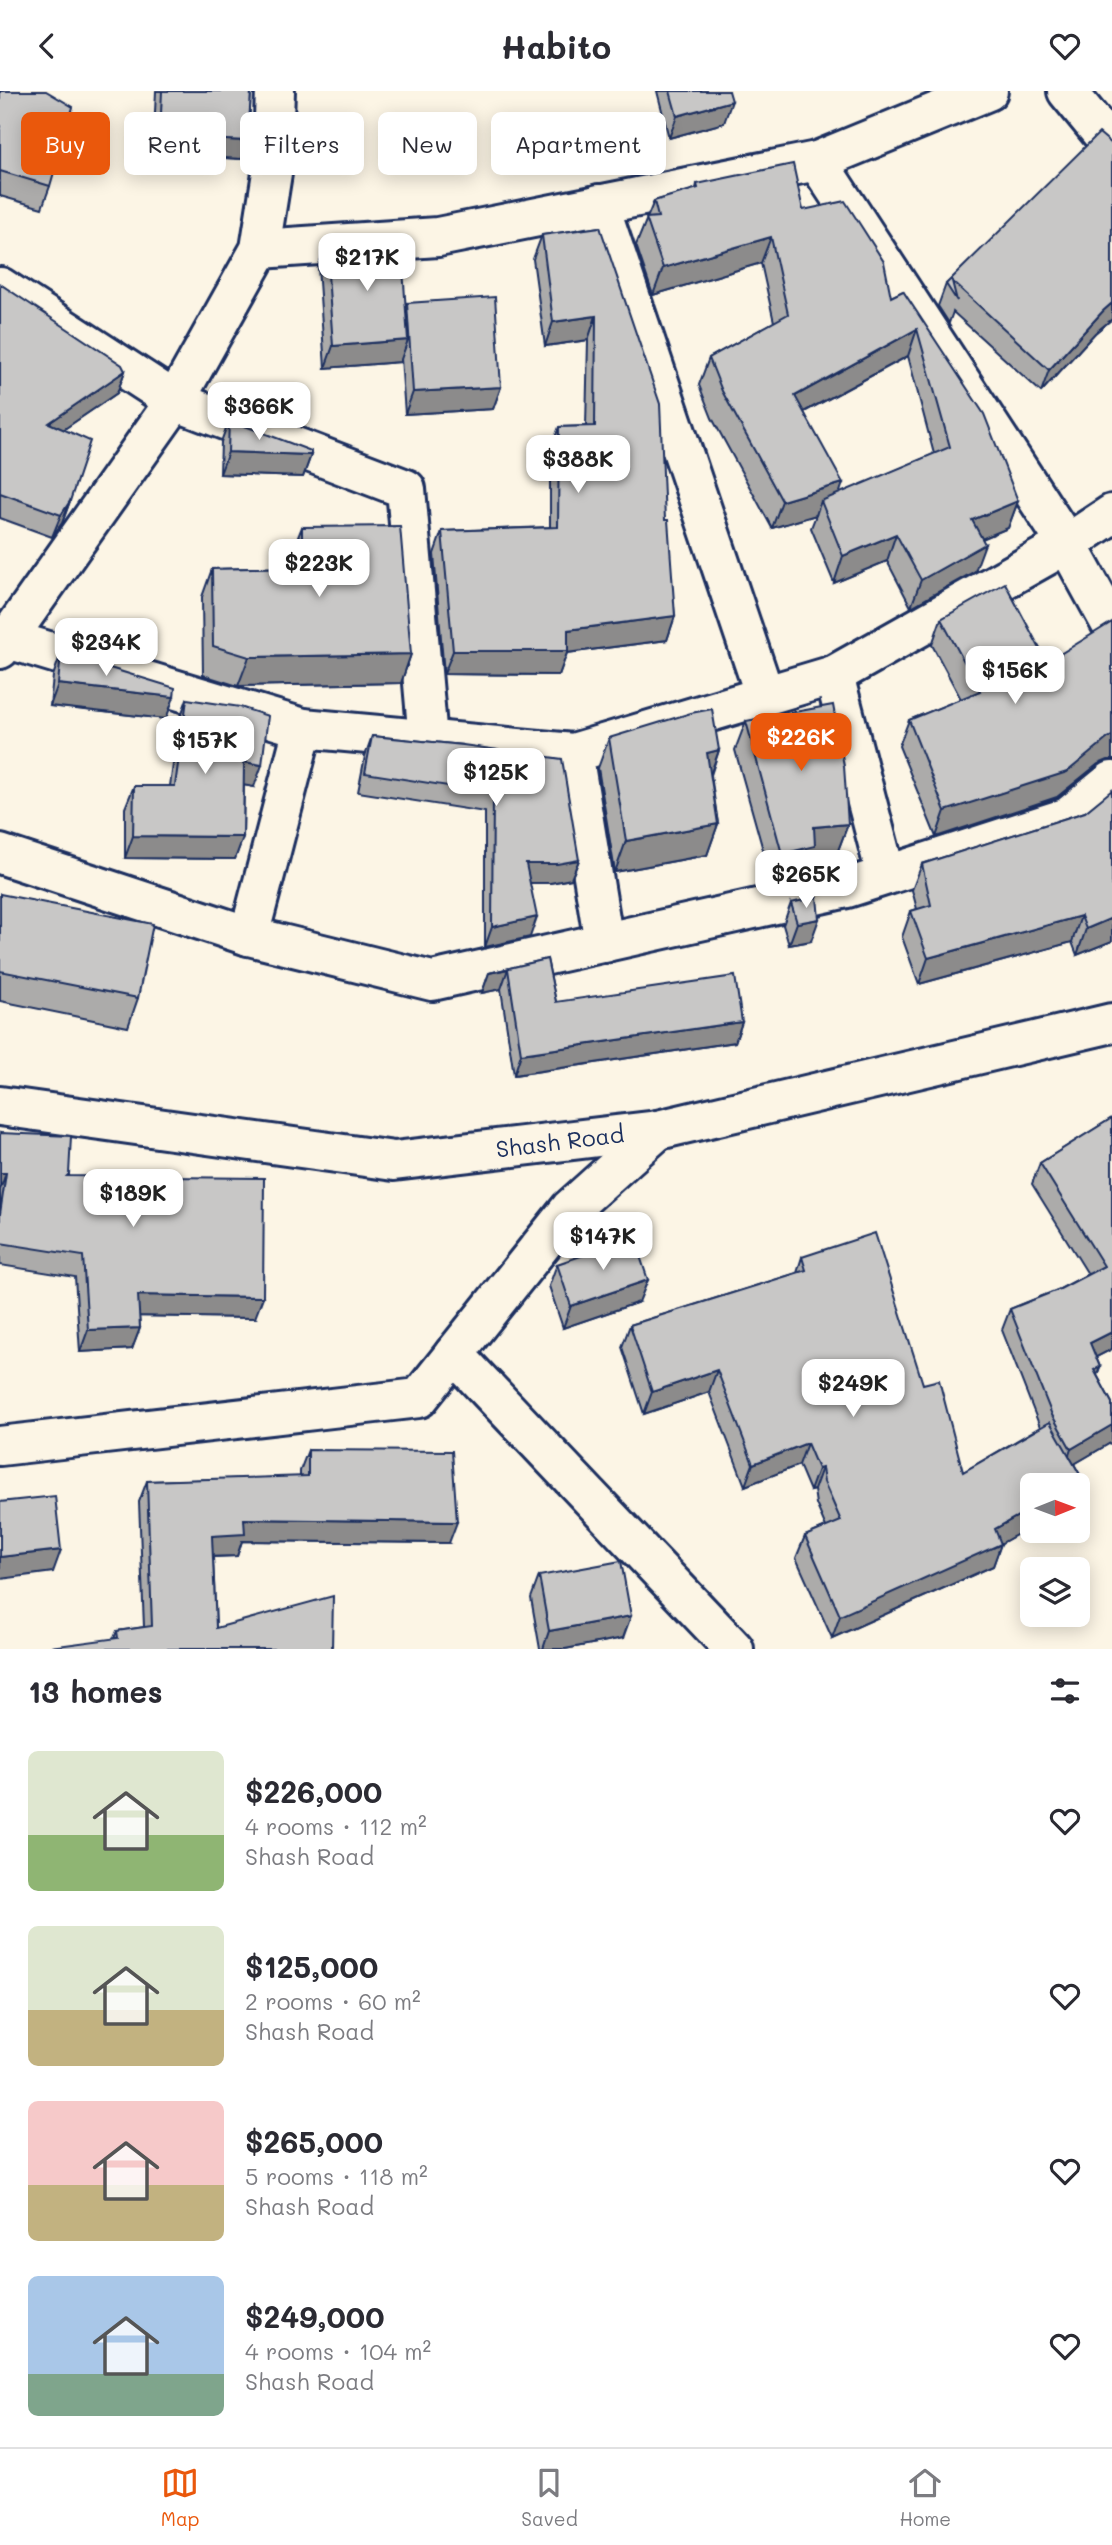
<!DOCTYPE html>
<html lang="en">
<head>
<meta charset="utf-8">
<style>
  :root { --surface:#fff; --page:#f2f2f3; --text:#2b2b33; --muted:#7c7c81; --line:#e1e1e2; --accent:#ea580c }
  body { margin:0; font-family:Mali,sans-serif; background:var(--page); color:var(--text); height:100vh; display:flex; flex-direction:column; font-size:26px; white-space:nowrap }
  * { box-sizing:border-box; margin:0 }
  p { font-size:23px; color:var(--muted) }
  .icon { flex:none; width:38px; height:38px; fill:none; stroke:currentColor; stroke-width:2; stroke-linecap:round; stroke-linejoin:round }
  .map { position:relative; height:1558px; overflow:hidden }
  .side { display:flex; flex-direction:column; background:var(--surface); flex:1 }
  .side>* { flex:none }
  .guide { position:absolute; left:21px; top:21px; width:700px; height:63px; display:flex; gap:14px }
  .needle { width:46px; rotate:89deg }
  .buttons { position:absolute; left:1020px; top:1382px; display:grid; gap:14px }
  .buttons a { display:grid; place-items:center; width:70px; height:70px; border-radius:10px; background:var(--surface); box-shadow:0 4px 18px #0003; font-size:35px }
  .price { position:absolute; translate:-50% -60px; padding:0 16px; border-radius:14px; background:#fff; color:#222; font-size:23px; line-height:46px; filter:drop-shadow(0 2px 4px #0008) }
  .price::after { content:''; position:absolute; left:50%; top:42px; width:21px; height:16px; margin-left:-10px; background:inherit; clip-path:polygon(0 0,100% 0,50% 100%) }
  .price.selected { background:var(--accent); color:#fff }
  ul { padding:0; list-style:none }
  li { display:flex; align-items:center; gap:21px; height:175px; padding:0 28px }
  li span { display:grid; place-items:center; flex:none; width:196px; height:140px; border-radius:10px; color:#555 }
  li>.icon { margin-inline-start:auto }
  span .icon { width:84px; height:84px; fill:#fffc; stroke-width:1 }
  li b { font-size:30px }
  h2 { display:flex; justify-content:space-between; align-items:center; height:84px; padding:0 28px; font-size:30px }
  .pill { padding:0 24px; border-radius:10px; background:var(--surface); box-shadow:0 4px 18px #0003; font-size:24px; line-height:63px }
  .pill.selected { background:var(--accent); color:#fff }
  header { display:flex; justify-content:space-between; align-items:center; height:91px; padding:0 28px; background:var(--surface); font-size:32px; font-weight:700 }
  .tab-bar { display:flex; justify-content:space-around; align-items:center; height:98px; border-top:2px solid var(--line); background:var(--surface); font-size:19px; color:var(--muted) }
  .tab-bar a { display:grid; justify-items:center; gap:4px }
  .tab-bar .selected { color:var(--accent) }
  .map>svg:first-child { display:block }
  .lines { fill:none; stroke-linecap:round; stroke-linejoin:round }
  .minor-casing { stroke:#1b2f5e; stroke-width:44 }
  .minor { stroke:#fcf5e5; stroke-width:38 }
  .wall { fill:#acabaa; stroke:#1b2f5e; stroke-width:2; fill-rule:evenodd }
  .shaded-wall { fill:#8c8b8b; stroke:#1b2f5e; stroke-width:2 }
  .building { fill:#c8c7c6; stroke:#1b2f5e; stroke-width:2 }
  .labels { text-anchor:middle; stroke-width:6; stroke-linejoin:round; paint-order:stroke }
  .street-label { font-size:23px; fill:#1b2f5e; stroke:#fcf5e5 }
</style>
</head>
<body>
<header><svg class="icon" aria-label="back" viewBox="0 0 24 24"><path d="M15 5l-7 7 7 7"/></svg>Habito<svg class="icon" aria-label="heart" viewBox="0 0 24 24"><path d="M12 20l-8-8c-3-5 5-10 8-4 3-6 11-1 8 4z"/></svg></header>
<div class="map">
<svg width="1112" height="1558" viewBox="0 0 1112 1558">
  <rect width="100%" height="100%" fill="#fcf5e5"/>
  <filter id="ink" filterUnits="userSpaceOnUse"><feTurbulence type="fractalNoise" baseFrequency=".0143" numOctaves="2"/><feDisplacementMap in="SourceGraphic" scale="14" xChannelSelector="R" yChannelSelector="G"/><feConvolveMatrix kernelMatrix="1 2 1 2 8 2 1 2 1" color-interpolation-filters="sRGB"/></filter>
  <g filter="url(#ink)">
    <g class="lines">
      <g class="minor-casing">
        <g id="minor">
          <path d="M1067,0L1112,55"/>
          <path d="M817,70L1067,453L1112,535"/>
          <path d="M599,113L765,605"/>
          <path d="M260,158L438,146L817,70L988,0"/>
          <path d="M0,196L175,310L406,398L428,649"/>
          <path d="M8,548L303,637L573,662L834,584L1067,453L1112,423"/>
          <path d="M0,558L175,310L260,158L272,82L275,0"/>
          <path d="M834,584L886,784"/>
          <path d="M573,662L604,852"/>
          <path d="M0,763L249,845L432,890L847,797L1068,726L1112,690"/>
          <path d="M249,845L303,637"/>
          <path d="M0,1015L394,1070L658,1039L1112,932"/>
          <path d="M454,1263L734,1558"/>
          <path d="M0,1355L419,1307L570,1118L658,1039"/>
        </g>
      </g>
      <use href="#minor" class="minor"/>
    </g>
    <g class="wall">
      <path d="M0,0L50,95L42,117L0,105Z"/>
      <path d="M156,0H251L248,50L242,68L153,63Z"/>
      <path d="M657,0H729L724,32L669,47Z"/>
      <path d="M1112,53V228L1095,242L1041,301L953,221L949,232L938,215L946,193Z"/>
      <path d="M697,93L803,119L891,206L903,200L1018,410L1008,437L982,448L975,480L911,516L887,470L834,492L811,437L816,424L772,437L712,327L699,294L709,267L774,231L761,172L653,204L636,154L654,110L696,98ZM908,265L934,363L840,403L804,321Z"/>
      <path d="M600,136L665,429L675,525L667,549L567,562L559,584L444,583L434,463L442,440L550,436V360L559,336L586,335L588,249L545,255L533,168L542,144Z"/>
      <path d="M326,154L405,215L407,212L501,296L493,318L405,323L401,267L400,271L325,277L318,176Z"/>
      <path d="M0,193L125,280L117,302L64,338L70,410L62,432L52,446L0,427Z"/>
      <path d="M229,329L311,364L303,386L220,383L221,351Z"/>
      <path d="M302,436L411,563L401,592L238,595L203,584L202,506L212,478L291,476V464Z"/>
      <path d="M941,528L1047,571L1108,669L1098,673L1057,706L936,746L899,655L909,629L961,608L932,554Z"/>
      <path d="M61,562L166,628L50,615L53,585Z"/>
      <path d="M187,608L254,696L244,694L243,746L235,768L125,767V717L134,695H170L179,630Z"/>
      <path d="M746,630L848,733L837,762L812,764L805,784L772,791L735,659Z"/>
      <path d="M372,645L463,654L579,769L571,788L550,792H530V846L485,856V721L358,701L365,665Z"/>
      <path d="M609,647L719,659L711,684L718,733L707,764L615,781L598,677Z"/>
      <path d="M1085,721L1112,850L1077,864L1072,851L919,893L902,846L911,820L917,818L912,799L922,773Z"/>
      <path d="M0,803L138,907L128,936L0,910Z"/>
      <path d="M791,812L811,850L789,854L783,834Z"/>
      <path d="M547,868L556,911L742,931L735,951L514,984L501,898L482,902L489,882Z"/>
      <path d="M1112,1027V1258L1096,1266L1100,1276L1097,1284L1112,1312V1351L1074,1373L1083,1389L1078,1403V1395H1032V1435L1001,1452L993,1475L832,1547L796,1467L805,1445L826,1436L816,1413L814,1399L810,1400L799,1374L745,1395L709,1301L644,1323L622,1256L630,1234L797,1182L802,1166L923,1293L963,1381L1040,1336L1002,1239L1010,1218L1060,1198L1088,1183L1032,1093L1040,1072Z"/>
      <path d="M0,1042L69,1083V1085L255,1227L139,1225L140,1237L132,1258L80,1261L75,1186L0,1174Z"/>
      <path d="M557,1173L639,1211L563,1237L549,1195Z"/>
      <path d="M308,1359L449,1452L242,1450L237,1465L213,1466L216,1537L332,1558L114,1547L117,1540L144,1536L139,1411L147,1390L300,1386V1380Z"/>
      <path d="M539,1485L623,1547L565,1558H540L531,1507Z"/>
    </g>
    <g class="shaded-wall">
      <path d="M732,10L724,32L669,47L677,25Z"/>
      <path d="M160,46L248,50L242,68L153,63Z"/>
      <path d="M771,146L761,172L653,204L663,177Z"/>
      <path d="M1112,212V228L1095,242L1041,301L1049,279L1103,220Z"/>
      <path d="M596,225L588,249L545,255L553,231Z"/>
      <path d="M917,238L908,265L785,331L795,305Z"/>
      <path d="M408,249L400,271L325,277L333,255Z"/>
      <path d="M125,280L117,302L41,354L49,332Z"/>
      <path d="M501,296L493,318L405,323L413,301Z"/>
      <path d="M228,361L311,364L303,386L220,383Z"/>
      <path d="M843,392L834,419L821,410L816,424L772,437L782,410Z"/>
      <path d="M70,410L62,432L52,446L61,424Z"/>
      <path d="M1018,410L1008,437L962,456L972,429Z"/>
      <path d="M896,443L887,470L834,492L843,465Z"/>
      <path d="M985,453L975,480L911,516L921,489Z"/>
      <path d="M675,525L667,549L567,562L559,584L444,583L453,560L568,539Z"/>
      <path d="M411,563L401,592L238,595L249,566Z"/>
      <path d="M58,593L174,606L166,628L50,615Z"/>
      <path d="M1112,645V669H1108L1098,673L1057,706L936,746L945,720Z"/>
      <path d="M719,659L708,690L707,662Z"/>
      <path d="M244,671L262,674L254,696L236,693Z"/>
      <path d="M718,733L707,764L615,781L626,750Z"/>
      <path d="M848,733L837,762L812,764L805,784L772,791L782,763L814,736Z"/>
      <path d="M133,745L243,746L235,768L125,767Z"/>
      <path d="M579,769L571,788L550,792H519L526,773Z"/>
      <path d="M1081,825L1072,851L919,893L928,867Z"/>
      <path d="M537,826L530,846L485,856L492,836Z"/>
      <path d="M1112,827V850L1077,864L1086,838Z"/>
      <path d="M819,828L811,850L789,854L797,832Z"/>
      <path d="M508,878L501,898L482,902L489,882Z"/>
      <path d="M742,931L735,951L514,984L521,963Z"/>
      <path d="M0,1082H6L0,1099Z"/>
      <path d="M648,1189L639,1211L563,1237L571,1215Z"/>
      <path d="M138,1204L263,1206L255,1227L130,1225Z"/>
      <path d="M140,1237L132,1258L80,1261L88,1239Z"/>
      <path d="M1112,1241V1258L1083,1273L1090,1252Z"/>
      <path d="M1100,1276L1092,1298L1094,1279Z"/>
      <path d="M717,1279L709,1301L644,1323L652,1301Z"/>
      <path d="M1112,1334V1351L1064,1379L1071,1358Z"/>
      <path d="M807,1352L799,1374L745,1395L753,1373Z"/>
      <path d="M822,1377L814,1399L810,1400L818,1378Z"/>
      <path d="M1083,1389L1078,1403V1395H1073Z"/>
      <path d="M1032,1417V1435L993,1457L1001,1453L993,1475L832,1547L840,1525Z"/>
      <path d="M244,1428L457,1431L449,1452L242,1450L237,1465L204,1466L212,1445Z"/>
      <path d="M61,1459L53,1481L0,1488V1466Z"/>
      <path d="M631,1525L623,1547L565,1558H543L549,1540Z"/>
    </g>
    <g class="building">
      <path d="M0,0H46L73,16L50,95L0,80Z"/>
      <path d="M162,0H251L248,50L160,46Z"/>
      <path d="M670,0H729L732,10L677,25Z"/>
      <path d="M1099,42L1112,53V212L1103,220L1049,279L952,190L957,210L946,193Z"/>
      <path d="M793,73L803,119L845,110L884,171L891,206L903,200L984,323L1018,410L972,429L985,453L921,489L896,443L843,465L821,410L950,356L917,238L795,305L843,392L782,410L722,300L709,267L788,223L771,146L663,177L646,127L658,126L654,110L698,97L697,93Z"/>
      <path d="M600,136L660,313L665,429H668L675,525L568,539V560H453L442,440L558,436L559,336L595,335L596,225L553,231L542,144Z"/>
      <path d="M401,149L408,249L333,255L326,154Z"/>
      <path d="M0,193L122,274L125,280L49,332L90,350L70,410L61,424L0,402Z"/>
      <path d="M495,206L501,296L413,301L407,212Z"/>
      <path d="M229,329L311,360V364L228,361Z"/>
      <path d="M400,435L411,563L249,566L213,555L212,478L302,476V436Z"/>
      <path d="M1005,492L1047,571L1112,531V645L1108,647L1067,681L945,720L909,629L980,600L941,528Z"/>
      <path d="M61,562L175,597L174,606L58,593Z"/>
      <path d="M187,608L240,616L268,625L262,674L244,671L243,746L133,745L134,695H175Z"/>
      <path d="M833,614L844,675L848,733L814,736L815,755L782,763L746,630Z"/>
      <path d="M712,618L719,659L707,662L718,733L626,750L609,647L691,622Z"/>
      <path d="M372,645L463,654L562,668L579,769L557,773H526L537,826L492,836L493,702L365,682Z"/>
      <path d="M1112,699V827L1086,838L1081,825L928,867L911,820L931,814L922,773L1085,721Z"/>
      <path d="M0,803L153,833L138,907L0,880Z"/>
      <path d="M817,806L819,828L797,832L791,812Z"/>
      <path d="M547,868L556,911L735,885L742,931L521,963L508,878L489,882Z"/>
      <path d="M1112,1027V1241L1090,1252L1100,1276L1094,1279L1112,1312V1334L1071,1358L1052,1324L1010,1218L1060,1198L1104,1175L1040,1072Z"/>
      <path d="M0,1042L71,1045L69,1083L67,1085L264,1087L263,1206L138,1204L140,1237L88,1239L83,1165L0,1152V1123L6,1082H0Z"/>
      <path d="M875,1142L923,1293L939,1289L963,1381L1050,1331L1083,1389L1073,1395H1032V1417L995,1438L1001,1453L840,1525L805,1445L841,1430L824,1391L822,1377L818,1378L807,1352L753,1373L717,1279L652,1301L630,1234L806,1179L802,1166Z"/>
      <path d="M634,1147L648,1189L571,1215L557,1173Z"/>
      <path d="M308,1359L452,1360L457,1431L244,1428L245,1443L212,1445L216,1537L333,1505L332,1558H35L118,1547L117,1540L152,1535L147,1390L308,1385Z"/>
      <path d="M55,1405L61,1459L0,1466V1411Z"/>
      <path d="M621,1470L631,1525L549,1540L539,1485Z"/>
    </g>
  </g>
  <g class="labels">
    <g class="street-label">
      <text transform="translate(560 1051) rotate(-7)" y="8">Shash Road</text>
    </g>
  </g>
</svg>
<div class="buttons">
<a><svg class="needle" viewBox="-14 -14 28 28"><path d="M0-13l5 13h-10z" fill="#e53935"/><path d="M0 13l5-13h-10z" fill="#7c7c81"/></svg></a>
<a><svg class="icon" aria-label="layers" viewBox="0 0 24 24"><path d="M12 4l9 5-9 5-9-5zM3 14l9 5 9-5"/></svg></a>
</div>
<b class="price" style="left:367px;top:202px">$217K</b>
<b class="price" style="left:259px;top:351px">$366K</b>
<b class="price" style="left:578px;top:404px">$388K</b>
<b class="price" style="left:319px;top:508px">$223K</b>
<b class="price" style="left:106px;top:587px">$234K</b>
<b class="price" style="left:1015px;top:615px">$156K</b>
<b class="price selected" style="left:801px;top:682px">$226K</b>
<b class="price" style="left:205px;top:685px">$157K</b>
<b class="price" style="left:496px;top:717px">$125K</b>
<b class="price" style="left:806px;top:819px">$265K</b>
<b class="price" style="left:133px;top:1138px">$189K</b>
<b class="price" style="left:603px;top:1181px">$147K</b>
<b class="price" style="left:853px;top:1328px">$249K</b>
<div class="guide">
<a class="pill selected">Buy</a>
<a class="pill">Rent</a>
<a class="pill">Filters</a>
<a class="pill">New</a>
<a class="pill">Apartment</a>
</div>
</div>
<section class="side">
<h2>13 homes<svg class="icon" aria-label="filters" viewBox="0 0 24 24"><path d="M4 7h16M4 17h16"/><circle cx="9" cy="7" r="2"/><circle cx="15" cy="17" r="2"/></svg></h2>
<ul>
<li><span style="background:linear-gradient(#dfe7d0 60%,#8fb573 0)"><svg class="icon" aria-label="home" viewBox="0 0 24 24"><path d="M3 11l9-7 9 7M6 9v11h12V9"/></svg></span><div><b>$226,000</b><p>4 rooms · 112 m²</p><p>Shash Road</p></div><svg class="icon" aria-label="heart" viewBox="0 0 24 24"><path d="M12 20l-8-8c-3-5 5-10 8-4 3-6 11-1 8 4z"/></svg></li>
<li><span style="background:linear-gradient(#dfe7d0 60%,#c2b280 0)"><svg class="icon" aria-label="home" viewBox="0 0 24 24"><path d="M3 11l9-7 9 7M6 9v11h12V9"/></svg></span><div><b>$125,000</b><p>2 rooms · 60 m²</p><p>Shash Road</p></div><svg class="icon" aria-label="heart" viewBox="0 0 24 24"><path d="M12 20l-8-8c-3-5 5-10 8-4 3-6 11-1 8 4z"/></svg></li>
<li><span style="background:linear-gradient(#f6c9c9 60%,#c2b280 0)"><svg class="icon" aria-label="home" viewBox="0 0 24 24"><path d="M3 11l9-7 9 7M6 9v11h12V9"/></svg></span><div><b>$265,000</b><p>5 rooms · 118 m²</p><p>Shash Road</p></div><svg class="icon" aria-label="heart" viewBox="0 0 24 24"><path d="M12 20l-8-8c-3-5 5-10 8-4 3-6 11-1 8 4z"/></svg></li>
<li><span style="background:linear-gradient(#a9c7e8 70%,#7fa58c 0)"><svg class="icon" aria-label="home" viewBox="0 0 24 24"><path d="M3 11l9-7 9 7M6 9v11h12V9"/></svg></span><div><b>$249,000</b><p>4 rooms · 104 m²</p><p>Shash Road</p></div><svg class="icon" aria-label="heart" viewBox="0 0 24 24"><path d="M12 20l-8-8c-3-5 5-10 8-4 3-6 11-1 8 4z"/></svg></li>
</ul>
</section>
<nav class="tab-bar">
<a class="selected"><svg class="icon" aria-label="map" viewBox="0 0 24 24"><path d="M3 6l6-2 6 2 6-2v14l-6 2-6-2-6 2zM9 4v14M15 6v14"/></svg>Map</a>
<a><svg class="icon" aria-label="saved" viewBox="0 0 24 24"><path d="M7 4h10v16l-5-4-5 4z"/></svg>Saved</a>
<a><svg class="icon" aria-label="home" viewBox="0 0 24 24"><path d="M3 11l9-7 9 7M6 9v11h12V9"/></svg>Home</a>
</nav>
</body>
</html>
